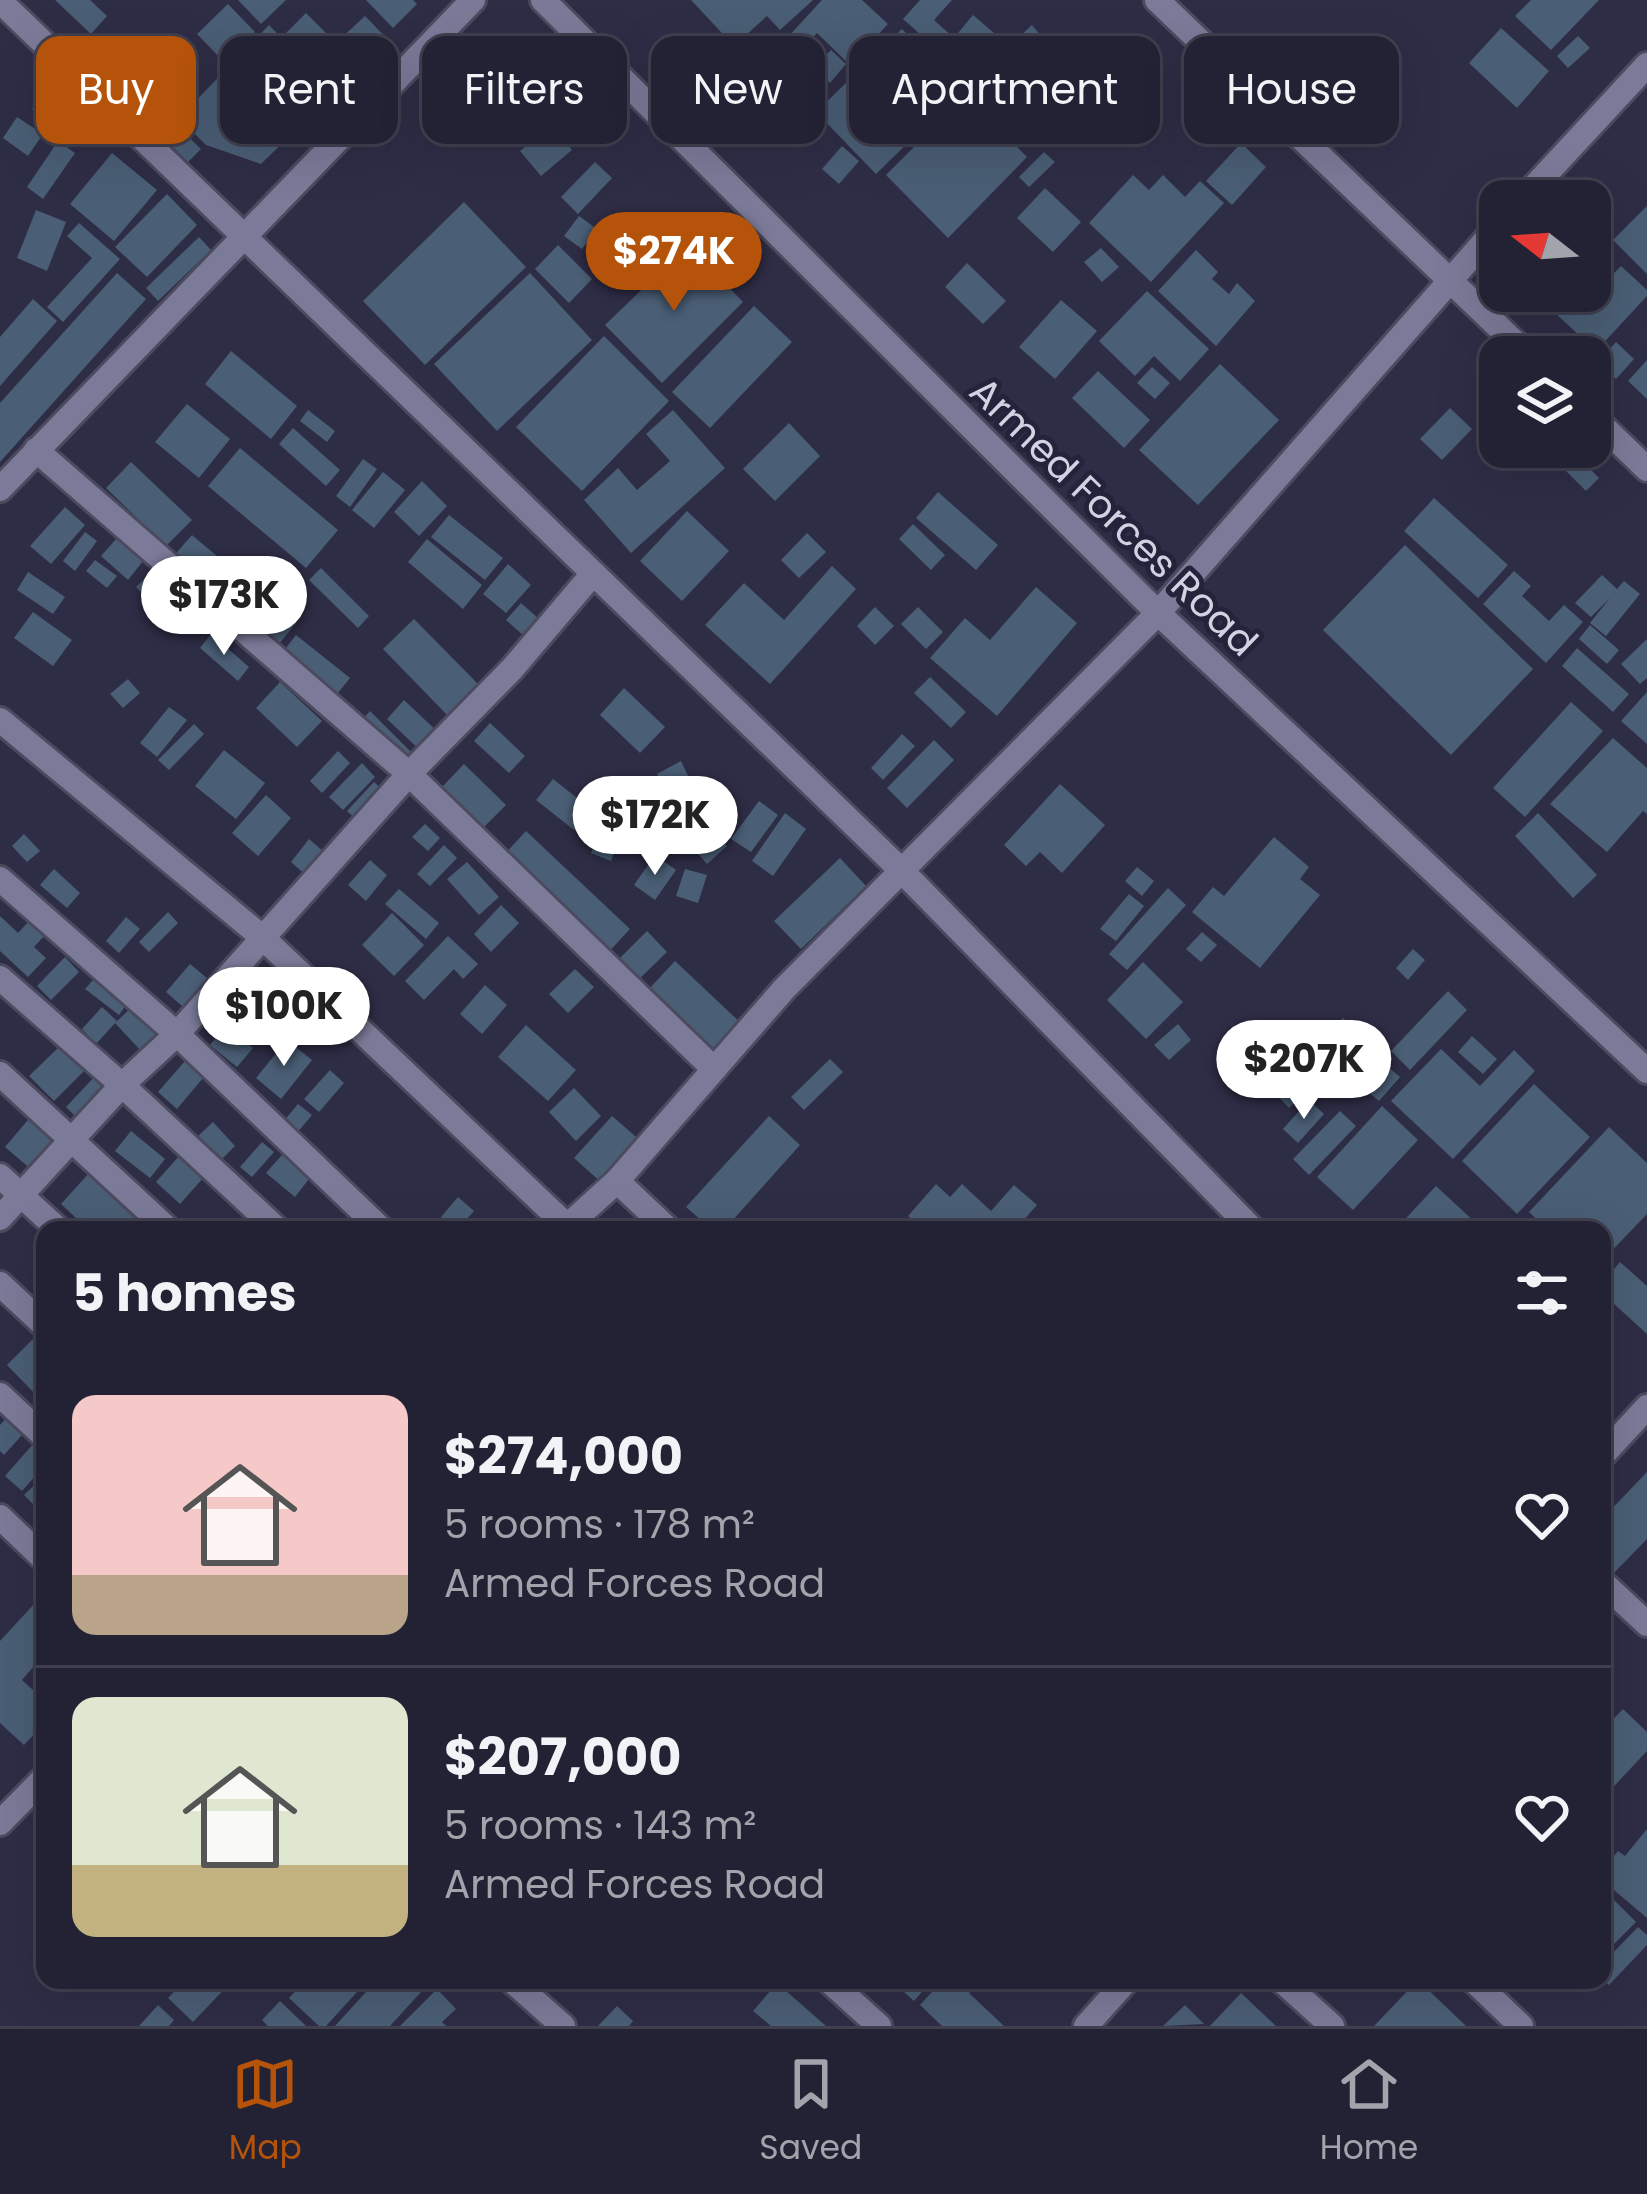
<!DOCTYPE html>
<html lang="en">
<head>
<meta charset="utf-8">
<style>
  :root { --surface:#222234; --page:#2a2a3c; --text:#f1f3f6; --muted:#a2a4ac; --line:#3f3f4f; --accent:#b45309 }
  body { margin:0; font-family:Poppins,sans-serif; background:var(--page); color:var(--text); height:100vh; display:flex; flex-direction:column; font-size:45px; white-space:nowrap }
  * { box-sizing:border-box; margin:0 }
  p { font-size:39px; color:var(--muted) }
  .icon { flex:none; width:66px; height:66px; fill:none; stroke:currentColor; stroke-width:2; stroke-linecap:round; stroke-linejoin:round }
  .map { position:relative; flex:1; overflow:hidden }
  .panel { position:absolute; left:36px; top:1221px; width:1575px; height:768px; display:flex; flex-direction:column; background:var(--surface); border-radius:24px; box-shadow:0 12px 48px #0002,0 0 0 3px var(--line) }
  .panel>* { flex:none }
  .hud { position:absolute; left:36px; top:36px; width:1575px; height:108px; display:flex; gap:24px }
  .needle { width:78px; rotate:287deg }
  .controls { position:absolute; left:1479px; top:180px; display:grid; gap:24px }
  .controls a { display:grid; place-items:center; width:132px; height:132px; border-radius:24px; background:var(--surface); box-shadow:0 12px 48px #0002,0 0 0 3px var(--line); font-size:60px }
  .price { position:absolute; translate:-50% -102px; padding:0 27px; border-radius:42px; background:#fff; color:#222; font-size:39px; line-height:78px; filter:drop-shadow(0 3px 6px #0008) }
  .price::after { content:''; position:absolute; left:50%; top:72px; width:36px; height:27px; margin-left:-18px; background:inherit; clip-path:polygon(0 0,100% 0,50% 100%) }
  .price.selected { background:var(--accent); color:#fff }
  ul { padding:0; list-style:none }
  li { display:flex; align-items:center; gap:36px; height:300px; padding:0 36px }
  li+li { border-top:3px solid var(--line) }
  li span { display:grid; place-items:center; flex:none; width:336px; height:240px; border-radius:24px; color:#555 }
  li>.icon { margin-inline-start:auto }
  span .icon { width:144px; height:144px; fill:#fffc; stroke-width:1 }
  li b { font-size:51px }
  h2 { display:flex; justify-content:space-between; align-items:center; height:144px; padding:0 36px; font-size:51px }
  .chip { padding:0 42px; border-radius:24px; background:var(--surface); box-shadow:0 12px 48px #0002,0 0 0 3px var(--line); font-size:42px; line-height:108px }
  .chip.selected { background:var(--accent); color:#fff }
  .tab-bar { display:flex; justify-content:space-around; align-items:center; height:168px; border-top:3px solid var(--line); background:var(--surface); font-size:33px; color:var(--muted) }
  .tab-bar a { display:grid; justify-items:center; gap:6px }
  .tab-bar .selected { color:var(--accent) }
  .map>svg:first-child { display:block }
  .building { fill:#4a5e75 }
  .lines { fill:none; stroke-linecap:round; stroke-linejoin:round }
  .minor-casing { stroke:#4b4a5f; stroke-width:30 }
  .tertiary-casing { stroke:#4b4a5f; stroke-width:30 }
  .minor { stroke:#7b7b99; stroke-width:24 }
  .tertiary { stroke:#7b7b99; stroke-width:24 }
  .labels { text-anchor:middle; stroke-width:10; stroke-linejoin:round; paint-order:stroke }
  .street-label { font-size:39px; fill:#d2d2e3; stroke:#24233b }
</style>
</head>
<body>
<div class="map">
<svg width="1647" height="2026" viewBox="0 0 1647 2026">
  <rect width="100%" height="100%" fill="#2e2d46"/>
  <g class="building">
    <path d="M55,0H90L107,16L91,34Z"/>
    <path d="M238,0H286L261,24Z"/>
    <path d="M366,0H413L417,4L393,28Z"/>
    <path d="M691,0H813L780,30L767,16L734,46Z"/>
    <path d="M822,0H862L888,24L850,65L817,33L799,52L786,39Z"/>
    <path d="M920,0H952L934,20L954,38L973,15L1001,39L968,77L903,19Z"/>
    <path d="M1531,0H1599L1551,50L1515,16Z"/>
    <path d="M228,4L255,32L224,62L197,34Z"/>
    <path d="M306,13L336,43L365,16L396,48L346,98L285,34Z"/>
    <path d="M269,25L334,93L261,164L206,145L179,118Z"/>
    <path d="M1032,25L1062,61L1077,48L1098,72L1022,139L974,84L1001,60L1014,74L1036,56L1019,37Z"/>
    <path d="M1501,28L1549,71L1517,108L1469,63Z"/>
    <path d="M902,29L924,52L895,80L914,100L944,70L963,89L876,174L816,112Z"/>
    <path d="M1578,36L1590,48L1568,68L1557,56Z"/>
    <path d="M831,50L846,64L830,83L814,68Z"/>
    <path d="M145,63L185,97L166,119L127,85Z"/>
    <path d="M49,92L76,117L59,135L32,109Z"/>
    <path d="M966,95L1027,157L948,238L886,175Z"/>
    <path d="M17,117L43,134L28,156L3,138Z"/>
    <path d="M175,124L201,149L188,162L163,137Z"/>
    <path d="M551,125L572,150L541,176L520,151Z"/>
    <path d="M58,141L75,153L43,199L27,187Z"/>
    <path d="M1241,143L1266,167L1232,205L1206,181Z"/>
    <path d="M842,146L859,161L839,184L822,169Z"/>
    <path d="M1044,152L1055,162L1029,187L1019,177Z"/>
    <path d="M112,153L157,190L114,241L70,204Z"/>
    <path d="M595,162L612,178L578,214L561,197Z"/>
    <path d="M1133,175L1149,190L1163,175L1185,197L1200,181L1224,203L1151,282L1089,223Z"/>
    <path d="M1045,188L1081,222L1053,252L1017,218Z"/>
    <path d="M167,194L197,225L147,277L115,247Z"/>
    <path d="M464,202L526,267L425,365L363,301Z"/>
    <path d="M1647,206V274L1613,240Z"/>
    <path d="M36,210L66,222L47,271L17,258Z"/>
    <path d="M579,216L597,229L582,249L564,236Z"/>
    <path d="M79,223L120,259L63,322L47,307L92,258L67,236Z"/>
    <path d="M199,237L211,250L158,301L146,288Z"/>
    <path d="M650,238L667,255L652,270L634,253Z"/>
    <path d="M558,245L592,279L569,303L535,269Z"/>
    <path d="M688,245L743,302L662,383L605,325Z"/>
    <path d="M1101,248L1119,267L1102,282L1084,262Z"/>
    <path d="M1196,250L1218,272L1212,279L1229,294L1237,283L1255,301L1216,346L1158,291Z"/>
    <path d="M967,263L1006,301L983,324L945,287Z"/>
    <path d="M1621,266L1647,290V296L1596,351L1552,310L1569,292L1583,305Z"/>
    <path d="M117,273L146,299L0,462V403Z"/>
    <path d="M530,273L592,340L497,431L434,364Z"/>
    <path d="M1147,291L1209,349L1180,381L1154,356L1135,376L1099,341Z"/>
    <path d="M33,299L57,321L0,386V337Z"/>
    <path d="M1061,300L1097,331L1055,379L1019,347Z"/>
    <path d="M754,306L792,342L710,428L672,392Z"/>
    <path d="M604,336L669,401L582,491L516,427Z"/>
    <path d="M1616,342L1634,359L1616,379L1597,363Z"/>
    <path d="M231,351L297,406L271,439L205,384Z"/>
    <path d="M1647,360V399L1628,381Z"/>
    <path d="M1220,364L1279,420L1198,505L1139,450Z"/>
    <path d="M1152,367L1170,383L1155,399L1137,383Z"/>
    <path d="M1098,371L1150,420L1124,448L1072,398Z"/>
    <path d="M187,404L230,439L199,478L155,442Z"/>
    <path d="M1450,408L1472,429L1442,460L1420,439Z"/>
    <path d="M308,410L335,431L327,442L300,421Z"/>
    <path d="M673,410L725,468L631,553L584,500L618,468L637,490L670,461L646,434Z"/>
    <path d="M789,423L820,456L775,501L743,469Z"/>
    <path d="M293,428L340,470L326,486L279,444Z"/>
    <path d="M240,448L338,530L306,568L208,486Z"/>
    <path d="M1579,458L1599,478L1586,491L1566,471Z"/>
    <path d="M363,459L377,469L350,507L336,496Z"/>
    <path d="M131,462L192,520L166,546L106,488Z"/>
    <path d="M383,472L405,490L374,528L352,510Z"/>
    <path d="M422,481L447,506L419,536L394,512Z"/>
    <path d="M938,492L998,545L976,570L916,518Z"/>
    <path d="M1434,498L1508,565L1478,598L1404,531Z"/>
    <path d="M65,507L85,525L51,564L30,546Z"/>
    <path d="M687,511L729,551L682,601L640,561Z"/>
    <path d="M449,515L503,558L485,580L431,537Z"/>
    <path d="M913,524L945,555L931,570L899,539Z"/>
    <path d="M85,532L97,541L75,571L63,561Z"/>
    <path d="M807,533L826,552L799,578L781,560Z"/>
    <path d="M192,535L296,623L275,649L170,560Z"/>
    <path d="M117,538L143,561L128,580L101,556Z"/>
    <path d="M427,539L482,585L463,609L408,562Z"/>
    <path d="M1405,545L1533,669L1451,755L1323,630Z"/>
    <path d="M95,560L117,576L107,588L86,571Z"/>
    <path d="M508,564L531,585L506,613L483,594Z"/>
    <path d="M832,566L856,589L770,684L705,625L744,583L784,620Z"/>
    <path d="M321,568L369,616L358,628L309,580Z"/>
    <path d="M1514,571L1531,586L1522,596L1549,621L1564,605L1583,622L1546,663L1483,604Z"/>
    <path d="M28,572L65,597L53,614L17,590Z"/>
    <path d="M148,575L182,610L169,622L136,587Z"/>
    <path d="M1602,575L1617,589L1624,581L1640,594L1606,636L1590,623L1610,598L1591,617L1575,603Z"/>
    <path d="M1036,587L1077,623L997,716L930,658L965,618L990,640Z"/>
    <path d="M521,603L547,626L532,643L506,620Z"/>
    <path d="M875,607L894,626L875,645L857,626Z"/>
    <path d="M918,607L943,632L926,649L901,624Z"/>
    <path d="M33,612L72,640L53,666L14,638Z"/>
    <path d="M414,619L481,687L450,718L383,649Z"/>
    <path d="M1590,625L1619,650L1607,664L1579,639Z"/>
    <path d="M211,634L249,667L238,681L200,648Z"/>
    <path d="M296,635L350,678L333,699L279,657Z"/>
    <path d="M1647,639V678L1640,684L1621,664Z"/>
    <path d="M1577,648L1629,694L1613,712L1562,666Z"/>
    <path d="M930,677L966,712L951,728L914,693Z"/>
    <path d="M128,679L140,693L123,708L110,694Z"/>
    <path d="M280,682L322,721L297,747L256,708Z"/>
    <path d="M624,688L665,727L640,753L600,715Z"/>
    <path d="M1647,692V744L1621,721Z"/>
    <path d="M404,700L441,735L423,753L387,719Z"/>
    <path d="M1571,702L1603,731L1525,817L1493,788Z"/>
    <path d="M169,707L187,720L157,757L140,743Z"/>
    <path d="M370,711L412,753L401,765L359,723Z"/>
    <path d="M490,723L525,756L509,773L474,741Z"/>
    <path d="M194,724L204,734L169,770L158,760Z"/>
    <path d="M902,734L915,746L883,780L871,768Z"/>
    <path d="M1613,738L1647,768V814L1643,811L1607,852L1550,804Z"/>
    <path d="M934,740L954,760L907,808L887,788Z"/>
    <path d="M224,750L265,783L236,819L195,786Z"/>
    <path d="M338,751L350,763L322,793L310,781Z"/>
    <path d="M681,761L690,780L666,792L657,774Z"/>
    <path d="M362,763L375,777L343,810L329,797Z"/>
    <path d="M464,764L506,805L484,827L442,787Z"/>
    <path d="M553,779L591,809L574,830L536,800Z"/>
    <path d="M374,782L387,794L360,823L347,811Z"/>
    <path d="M1060,784L1105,825L1062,873L1040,852L1026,866L1004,845Z"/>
    <path d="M628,787L650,793L644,817L621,810Z"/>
    <path d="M680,792L727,846L707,864L660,810Z"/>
    <path d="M266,795L291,818L258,856L232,833Z"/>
    <path d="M759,801L778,815L751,852L731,839Z"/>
    <path d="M785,813L806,829L773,876L752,861Z"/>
    <path d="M1538,813L1597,875L1573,898L1515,836Z"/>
    <path d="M425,824L440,838L428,851L412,837Z"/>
    <path d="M601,829L620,837L611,861L591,853Z"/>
    <path d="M526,831L630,929L603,958L500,859Z"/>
    <path d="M24,834L40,851L27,862L12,846Z"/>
    <path d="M1274,837L1309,867L1300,879L1320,895L1260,968L1192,912L1213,887L1224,896Z"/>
    <path d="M309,839L325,853L307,876L291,862Z"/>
    <path d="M444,845L457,858L430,886L417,874Z"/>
    <path d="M655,855L676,870L655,900L634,885Z"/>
    <path d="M840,858L866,886L801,949L774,921Z"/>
    <path d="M370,860L387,875L366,901L348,885Z"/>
    <path d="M467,862L499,897L479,915L447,879Z"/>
    <path d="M1137,867L1154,881L1142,896L1125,881Z"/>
    <path d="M54,869L80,893L67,908L40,885Z"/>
    <path d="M685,869L707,875L698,903L676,896Z"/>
    <path d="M1168,888L1186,905L1127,970L1109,954Z"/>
    <path d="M399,889L439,923L426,939L385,904Z"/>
    <path d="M1129,894L1144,906L1116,941L1100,929Z"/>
    <path d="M501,905L519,923L491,952L474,934Z"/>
    <path d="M168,912L178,923L149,952L139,942Z"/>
    <path d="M392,913L424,945L394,976L362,945Z"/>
    <path d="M0,916L18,933L31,919L46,934L34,947L46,958L28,977L0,951Z"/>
    <path d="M126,917L140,929L119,953L106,941Z"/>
    <path d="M647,931L667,952L635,983L615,963Z"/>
    <path d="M1202,932L1217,945L1201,962L1186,949Z"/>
    <path d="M448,936L478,964L463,979L454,969L424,1000L405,981Z"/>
    <path d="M1413,949L1425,960L1408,980L1396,968Z"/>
    <path d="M65,957L79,972L51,1000L37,986Z"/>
    <path d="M675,961L744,1026L717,1055L648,990Z"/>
    <path d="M1143,962L1183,1002L1146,1039L1107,1000Z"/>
    <path d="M190,964L207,978L183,1007L166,992Z"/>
    <path d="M575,969L594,987L568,1013L549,994Z"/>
    <path d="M93,980L126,1005L119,1015L85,989Z"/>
    <path d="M485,985L507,1005L482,1034L460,1014Z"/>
    <path d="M1448,991L1467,1010L1410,1070L1391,1051Z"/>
    <path d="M240,999L260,1013L246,1033L226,1017Z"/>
    <path d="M102,1007L117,1021L96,1044L82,1029Z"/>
    <path d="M132,1007L160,1037L143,1053L115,1023Z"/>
    <path d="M1343,1018L1376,1049L1356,1071L1323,1039Z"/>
    <path d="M1178,1024L1191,1040L1169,1060L1154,1045Z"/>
    <path d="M526,1025L576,1070L548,1101L498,1057Z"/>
    <path d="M226,1026L253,1048L237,1067L210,1045Z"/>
    <path d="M1472,1036L1497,1059L1483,1074L1458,1052Z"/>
    <path d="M287,1040L312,1060L281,1099L256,1078Z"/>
    <path d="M60,1046L84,1071L54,1101L29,1076Z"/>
    <path d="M1441,1049L1480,1086L1514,1050L1535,1071L1453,1159L1391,1101Z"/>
    <path d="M830,1059L843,1072L804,1110L791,1097Z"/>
    <path d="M1380,1060L1400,1077L1379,1101L1359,1085Z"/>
    <path d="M185,1061L203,1078L177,1109L158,1092Z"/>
    <path d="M330,1070L344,1083L319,1112L304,1099Z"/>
    <path d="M97,1074L111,1088L80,1121L66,1107Z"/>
    <path d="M1288,1074L1305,1092L1289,1108L1272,1090Z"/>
    <path d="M1534,1084L1590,1137L1517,1214L1462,1161Z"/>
    <path d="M574,1088L601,1116L576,1141L549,1112Z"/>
    <path d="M1309,1100L1324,1114L1298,1143L1283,1129Z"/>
    <path d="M298,1104L312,1115L297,1133L283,1122Z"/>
    <path d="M1382,1106L1418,1140L1353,1210L1317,1177Z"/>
    <path d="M1340,1111L1356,1126L1309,1175L1293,1159Z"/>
    <path d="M33,1114L61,1138L33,1171L5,1147Z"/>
    <path d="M612,1116L642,1142L603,1184L574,1158Z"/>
    <path d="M769,1116L800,1145L724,1230H712L686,1207Z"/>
    <path d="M213,1122L235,1146L219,1162L197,1137Z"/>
    <path d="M1609,1127L1647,1163V1214L1602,1261V1230H1548L1529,1212Z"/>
    <path d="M131,1131L165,1159L150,1178L115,1151Z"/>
    <path d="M262,1142L274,1152L252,1177L240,1167Z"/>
    <path d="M180,1155L204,1177L180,1204L156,1182Z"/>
    <path d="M282,1155L309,1179L295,1197L266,1173Z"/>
    <path d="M90,1172L153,1230H89L61,1204Z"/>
    <path d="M936,1184L950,1197L962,1184L991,1211L1014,1185L1037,1205L1015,1230H924L908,1216Z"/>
    <path d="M1436,1186L1478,1225L1474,1230H1395Z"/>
    <path d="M458,1197L474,1211L457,1230L441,1217Z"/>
    <path d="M1620,1262L1647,1286V1334L1602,1293V1283Z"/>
    <path d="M36,1336L45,1346V1392L39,1398L7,1365Z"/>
    <path d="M6,1418L23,1434L4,1455L0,1451V1425Z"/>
    <path d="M34,1443L45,1452V1465L22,1491L5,1476Z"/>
    <path d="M1647,1472V1539L1610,1577L1602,1569V1519Z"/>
    <path d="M45,1475V1501L38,1509L24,1495Z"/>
    <path d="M36,1602L45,1610V1653L22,1680L45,1701V1722L24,1745L0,1723V1641Z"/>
    <path d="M1623,1709L1647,1732V1751L1602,1799V1731Z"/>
    <path d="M1647,1829V1918L1602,1880V1871L1618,1851L1625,1856Z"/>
    <path d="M1602,1888L1636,1922L1602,1956Z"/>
    <path d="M1638,1927L1647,1935V1945L1609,1985L1602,1978V1964Z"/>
    <path d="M185,1980H233L193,2022L168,1998Z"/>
    <path d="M306,1980H368L326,2026H319L289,1998Z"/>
    <path d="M387,1980H432L390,2026H335L375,1982L380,1988Z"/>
    <path d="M891,1980H932L914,2001Z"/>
    <path d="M943,1980H980L969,1993L1004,2026H942L920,2005Z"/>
    <path d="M1418,1980L1466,2026H1374Z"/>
    <path d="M777,1983L826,2026H771L753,2011Z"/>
    <path d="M437,1989L456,2009L442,2022L446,2026H400Z"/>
    <path d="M1241,1993L1276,2026H1210Z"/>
    <path d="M280,2001L306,2026H268L262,2020Z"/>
    <path d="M158,2005L174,2020L169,2026H139Z"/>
    <path d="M1185,2005L1204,2024L1163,2026Z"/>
    <path d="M617,2006L633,2021L629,2026H598Z"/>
  </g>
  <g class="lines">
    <g class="minor-casing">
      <g id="minor">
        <path d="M1157,0L1530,357"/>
        <path d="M0,1L901,870L1253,1230"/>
        <path d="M1521,201L1647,65"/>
        <path d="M1590,414L1647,469"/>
        <path d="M36,450L409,774L714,1069"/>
        <path d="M0,489L473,0"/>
        <path d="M0,720L262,937L567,1226"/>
        <path d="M0,879L177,1034L382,1230"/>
        <path d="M0,978L122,1085L278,1230"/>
        <path d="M0,1074L169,1230"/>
        <path d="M0,1176L59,1230"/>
        <path d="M617,1181L669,1230"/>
        <path d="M0,1218L122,1085L177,1034L409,774L512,669L591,576"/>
        <path d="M563,1230L617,1181L784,989L1158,613L1500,224"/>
        <path d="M0,1284L45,1326"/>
        <path d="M0,1395L45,1437"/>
        <path d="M1602,1456L1647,1407"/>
        <path d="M0,1517L45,1560"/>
        <path d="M1602,1582L1647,1624"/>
        <path d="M0,1823L45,1777"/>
        <path d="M511,1980L563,2026"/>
        <path d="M828,1980L879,2026"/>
        <path d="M1281,1980L1332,2026"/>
        <path d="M1473,1980L1521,2026"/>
        <path d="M1086,2026L1127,1980"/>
      </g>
    </g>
    <g class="tertiary-casing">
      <path id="tertiary" d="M543,0L1158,613L1647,1071"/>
    </g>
    <use href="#minor" class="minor"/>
    <use href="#tertiary" class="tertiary"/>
  </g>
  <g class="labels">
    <g class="street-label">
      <text transform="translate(1114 516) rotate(44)" y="14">Armed Forces Road</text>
    </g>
  </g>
</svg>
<div class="controls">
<a><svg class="needle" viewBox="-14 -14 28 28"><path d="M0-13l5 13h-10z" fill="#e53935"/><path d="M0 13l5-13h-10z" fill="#a2a4ac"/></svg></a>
<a><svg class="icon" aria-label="layers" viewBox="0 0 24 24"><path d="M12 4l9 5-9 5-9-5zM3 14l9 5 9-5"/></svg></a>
</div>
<b class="price selected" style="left:674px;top:314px">$274K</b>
<b class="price" style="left:224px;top:658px">$173K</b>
<b class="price" style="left:655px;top:878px">$172K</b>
<b class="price" style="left:284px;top:1069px">$100K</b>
<b class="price" style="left:1304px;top:1122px">$207K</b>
<div class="hud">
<a class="chip selected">Buy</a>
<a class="chip">Rent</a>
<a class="chip">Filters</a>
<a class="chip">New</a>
<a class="chip">Apartment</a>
<a class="chip">House</a>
</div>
<section class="panel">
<h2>5 homes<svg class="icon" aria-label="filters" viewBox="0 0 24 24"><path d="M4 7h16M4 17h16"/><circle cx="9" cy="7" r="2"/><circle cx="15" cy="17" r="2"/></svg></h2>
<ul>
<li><span style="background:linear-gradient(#f6c9c9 75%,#b9a48a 0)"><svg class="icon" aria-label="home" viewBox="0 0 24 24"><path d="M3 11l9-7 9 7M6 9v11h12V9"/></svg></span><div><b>$274,000</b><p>5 rooms · 178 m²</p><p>Armed Forces Road</p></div><svg class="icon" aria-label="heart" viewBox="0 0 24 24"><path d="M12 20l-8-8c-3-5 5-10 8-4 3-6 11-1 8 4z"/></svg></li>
<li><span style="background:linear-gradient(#dfe7d0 70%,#c2b280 0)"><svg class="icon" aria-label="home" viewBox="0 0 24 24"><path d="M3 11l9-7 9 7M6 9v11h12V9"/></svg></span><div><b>$207,000</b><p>5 rooms · 143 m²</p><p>Armed Forces Road</p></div><svg class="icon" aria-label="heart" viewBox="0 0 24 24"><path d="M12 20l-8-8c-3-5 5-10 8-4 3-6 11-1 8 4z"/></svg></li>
</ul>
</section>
</div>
<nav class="tab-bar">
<a class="selected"><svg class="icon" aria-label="map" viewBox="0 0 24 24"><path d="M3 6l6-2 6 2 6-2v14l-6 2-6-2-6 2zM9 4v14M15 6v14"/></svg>Map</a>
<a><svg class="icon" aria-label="saved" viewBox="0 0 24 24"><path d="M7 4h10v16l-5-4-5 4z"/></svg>Saved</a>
<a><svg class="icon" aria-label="home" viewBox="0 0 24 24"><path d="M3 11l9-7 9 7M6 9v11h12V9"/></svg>Home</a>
</nav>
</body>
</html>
